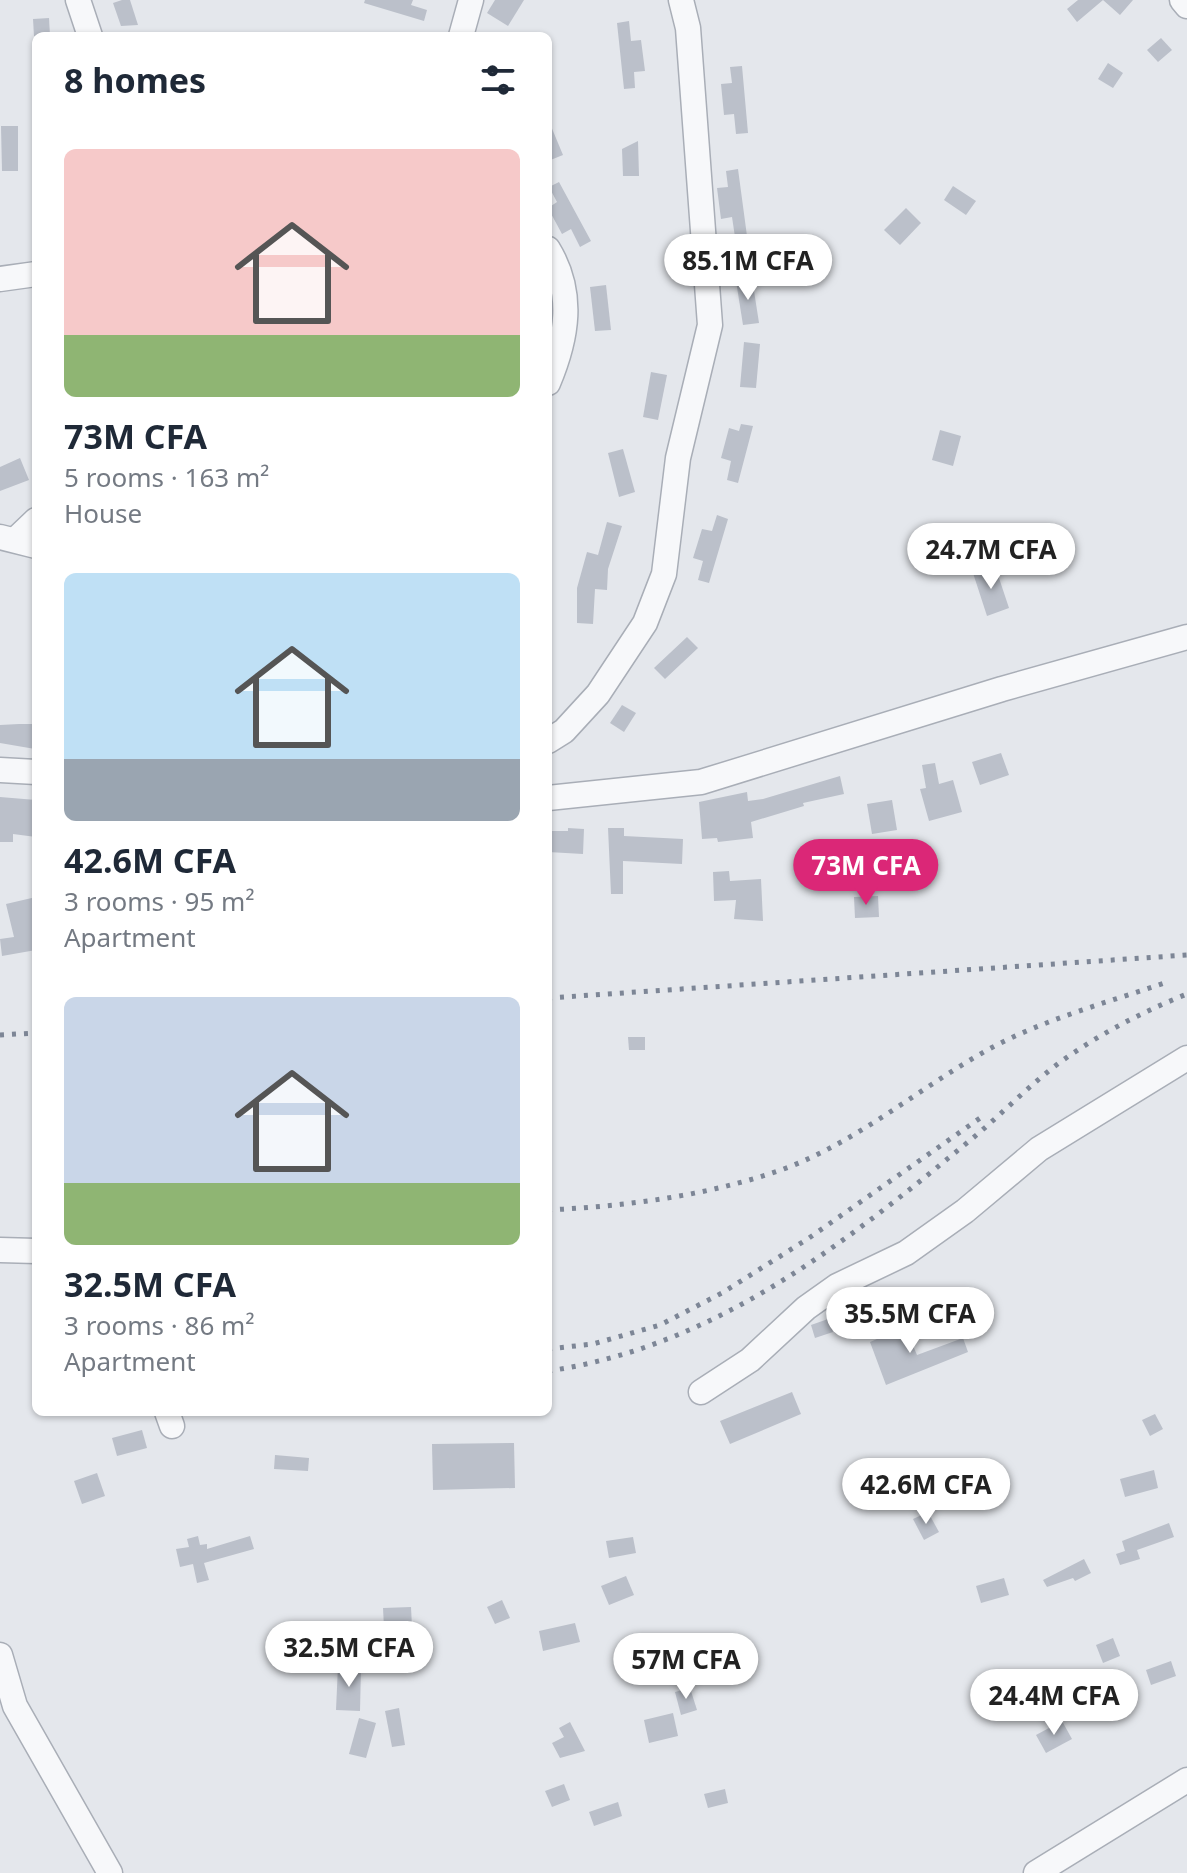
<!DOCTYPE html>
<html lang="en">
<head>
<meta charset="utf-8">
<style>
  :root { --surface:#fff; --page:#f2f2f3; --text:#1f2937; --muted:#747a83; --accent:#db2777 }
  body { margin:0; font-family:"Noto Sans",sans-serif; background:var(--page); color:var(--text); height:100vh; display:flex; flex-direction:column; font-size:30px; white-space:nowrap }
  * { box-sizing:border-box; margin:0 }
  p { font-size:26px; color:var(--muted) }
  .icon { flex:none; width:44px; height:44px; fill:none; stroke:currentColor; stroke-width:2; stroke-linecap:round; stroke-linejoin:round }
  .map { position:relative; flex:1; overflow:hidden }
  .drawer { position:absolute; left:32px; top:32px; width:520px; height:1384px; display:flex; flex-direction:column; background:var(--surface); border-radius:12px; box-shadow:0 2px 6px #0004 }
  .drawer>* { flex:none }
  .price { position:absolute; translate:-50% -68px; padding:0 18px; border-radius:28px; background:#fff; color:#222; font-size:26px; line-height:52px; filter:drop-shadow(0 2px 4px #0008) }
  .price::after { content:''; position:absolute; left:50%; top:48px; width:24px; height:18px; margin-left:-12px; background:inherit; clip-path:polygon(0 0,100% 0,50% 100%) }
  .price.on { background:var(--accent); color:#fff }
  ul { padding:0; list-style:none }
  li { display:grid; align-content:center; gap:16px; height:424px; padding:0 32px }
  li span { display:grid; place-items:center; height:248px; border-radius:12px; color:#555 }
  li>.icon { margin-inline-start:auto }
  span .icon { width:144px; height:144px; fill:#fffc; stroke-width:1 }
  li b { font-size:34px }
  h2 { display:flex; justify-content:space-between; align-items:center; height:96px; padding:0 32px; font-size:34px }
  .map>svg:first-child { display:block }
  .building { fill:#bbc0ca }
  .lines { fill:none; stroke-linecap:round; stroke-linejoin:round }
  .minor-casing { stroke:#a9aeb7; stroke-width:27 }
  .minor { stroke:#f7f8fa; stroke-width:24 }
  .rail { stroke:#7d8696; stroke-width:5; stroke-dasharray:4 8; stroke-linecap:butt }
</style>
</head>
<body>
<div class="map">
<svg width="1187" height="1873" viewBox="0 0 1187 1873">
  <rect width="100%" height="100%" fill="#e4e7ec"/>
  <g class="building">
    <path d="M122,0H130L138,25L121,26L113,3Z"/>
    <path d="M365,0H413L411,5L427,10L424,21L364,3Z"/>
    <path d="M495,0H524L508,26L487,13Z"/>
    <path d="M1078,0H1133L1120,15L1103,0L1077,22L1067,9Z"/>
    <path d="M49,18L50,36H34L33,19Z"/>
    <path d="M629,21L631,41L641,40L645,71L634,72L635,88L624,89L617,23Z"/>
    <path d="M1161,38L1172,50L1158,62L1147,50Z"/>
    <path d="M1108,63L1123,73L1113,88L1098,79Z"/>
    <path d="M742,66L748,133L736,134L734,114L724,115L721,84L732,83L730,67Z"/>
    <path d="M548,119L563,155L548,161Z"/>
    <path d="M1,126H18V171H2Z"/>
    <path d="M638,141L639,176H623L622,149Z"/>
    <path d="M738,169L747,236L735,237L732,217L721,219L717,188L728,187L726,171Z"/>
    <path d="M559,182L591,241L580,247L571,229L562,234L548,208L557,202L549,187Z"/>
    <path d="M953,186L976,201L966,215L944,200Z"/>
    <path d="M906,208L921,223L900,245L884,230Z"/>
    <path d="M752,278L759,323L743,325L736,281Z"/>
    <path d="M606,285L611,330L595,331L590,287Z"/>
    <path d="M744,342L760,344L756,388L740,387Z"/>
    <path d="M651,372L667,375L658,420L643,417Z"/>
    <path d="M741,424L753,426L738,483L727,480L731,461L721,458L729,428L739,431Z"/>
    <path d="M940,430L961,436L953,466L932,460Z"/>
    <path d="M623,449L635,492L619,497L608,453Z"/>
    <path d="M20,458L29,480L0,491V467Z"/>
    <path d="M717,515L728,519L709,583L698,580L703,561L693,558L702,529L712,531Z"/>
    <path d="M607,522L622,526L608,569L607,590L595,589L593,624L577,623V588L587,552L598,555Z"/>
    <path d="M995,566L1009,608L987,616L973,573Z"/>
    <path d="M687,637L698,648L665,679L654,668Z"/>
    <path d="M622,705L636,713L624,732L610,723Z"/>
    <path d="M19,724H36L35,749L0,743V725Z"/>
    <path d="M1001,753L1009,775L980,785L972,762Z"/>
    <path d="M935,763L939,784L953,780L962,812L929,821L920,789L926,788L922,765Z"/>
    <path d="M840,776L844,794L803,803L804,806L751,822L753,838L718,842L717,838L702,839L699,802L747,792L748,801L763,799Z"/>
    <path d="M0,797L36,800V837L13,834V842H0Z"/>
    <path d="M892,800L897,830L872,834L867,804Z"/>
    <path d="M568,828L584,829L583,854L548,852V831H568Z"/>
    <path d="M608,828H624V836L683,839L682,864L623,861V894H611Z"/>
    <path d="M729,871L730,881L761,879L763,921L734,919L736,900L714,901L713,872Z"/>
    <path d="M878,896L879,917L855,918L854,897Z"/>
    <path d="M36,897V950L2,956L0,939L14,937L6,904Z"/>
    <path d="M628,1037H645V1050H629Z"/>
    <path d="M828,1319L833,1332L815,1338L811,1325Z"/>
    <path d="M905,1327L917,1355L963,1338L968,1352L886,1385L870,1342Z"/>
    <path d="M792,1392L801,1414L730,1444L720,1421Z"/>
    <path d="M1155,1414L1163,1429L1150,1436L1142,1420Z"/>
    <path d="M142,1430L147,1448L117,1456L112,1438Z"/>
    <path d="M514,1443L515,1488L433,1490L432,1444Z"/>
    <path d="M275,1455L309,1458L308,1471L274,1469Z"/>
    <path d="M1154,1470L1158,1488L1125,1497L1120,1479Z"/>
    <path d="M97,1473L105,1496L82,1504L74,1481Z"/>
    <path d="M928,1512L939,1532L924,1540L913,1519Z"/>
    <path d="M1169,1523L1174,1537L1137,1550L1140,1559L1120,1565L1116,1554L1125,1551L1122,1541Z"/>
    <path d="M198,1536L200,1545L207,1544V1549L250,1536L254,1549L204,1563L209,1580L197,1583L193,1564L180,1567L176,1549L189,1547L187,1539Z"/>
    <path d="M633,1537L636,1553L609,1558L606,1541Z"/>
    <path d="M1084,1559L1091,1573L1075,1581L1073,1578L1047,1587L1043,1580Z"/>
    <path d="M626,1576L634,1595L609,1605L601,1586Z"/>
    <path d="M1004,1578L1009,1595L981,1603L976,1586Z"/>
    <path d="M502,1600L510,1618L495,1624L487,1607Z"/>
    <path d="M411,1607L412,1627H384L383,1608Z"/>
    <path d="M575,1623L580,1642L543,1651L539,1631Z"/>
    <path d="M1113,1638L1120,1656L1103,1663L1096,1645Z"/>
    <path d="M1171,1661L1176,1676L1151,1685L1146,1670Z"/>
    <path d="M338,1666L361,1667L360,1711L336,1710Z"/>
    <path d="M690,1688L697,1710L681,1715L675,1692Z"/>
    <path d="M399,1708L405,1745L392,1747L385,1711Z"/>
    <path d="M673,1713L678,1736L649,1743L644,1720Z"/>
    <path d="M359,1718L376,1723L366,1758L349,1754Z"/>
    <path d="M1062,1721L1072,1739L1046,1753L1036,1735Z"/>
    <path d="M570,1722L585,1751L560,1758L552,1743L564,1737L559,1728Z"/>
    <path d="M564,1784L570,1800L552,1807L545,1791Z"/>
    <path d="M725,1789L728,1803L708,1808L704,1794Z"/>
    <path d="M618,1802L622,1816L594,1826L589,1812Z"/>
  </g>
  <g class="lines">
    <g class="minor-casing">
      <g id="minor">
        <path d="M78,0L90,36"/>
        <path d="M1182,0L1187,6"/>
        <path d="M461,36L471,0"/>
        <path d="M548,249C575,293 567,338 548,383"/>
        <path d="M0,279L36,274"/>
        <path d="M0,537L36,546"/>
        <path d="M15,540L36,520"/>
        <path d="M548,741L564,731L598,694L645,623L664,574L678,458L710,325L688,28L681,0"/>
        <path d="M0,770L36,772"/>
        <path d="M548,798L701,782L1002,689L1187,637"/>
        <path d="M0,1250L36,1251"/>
        <path d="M701,1392L750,1360L806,1308L837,1286L906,1253L965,1211L1039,1149L1187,1058"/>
        <path d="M167,1412L172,1426"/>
        <path d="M0,1655L15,1706L110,1873"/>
        <path d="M1036,1873L1187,1780"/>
      </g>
    </g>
    <use href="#minor" class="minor"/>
    <g class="rail">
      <path d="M548,998L1187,955"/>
      <path d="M0,1035L36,1033"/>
      <path d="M548,1210C627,1206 706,1196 781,1170C858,1142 920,1087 991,1048C1045,1019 1109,1002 1167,982"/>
      <path d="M548,1349L593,1344L660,1325L722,1293L809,1238L983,1116"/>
      <path d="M548,1371C713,1347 842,1246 968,1142C999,1117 1027,1087 1059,1063C1099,1034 1142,1012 1187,994"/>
    </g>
  </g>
</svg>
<b class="price" style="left:748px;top:302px">85.1M CFA</b>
<b class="price" style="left:991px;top:591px">24.7M CFA</b>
<b class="price on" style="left:866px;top:907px">73M CFA</b>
<b class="price" style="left:910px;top:1355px">35.5M CFA</b>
<b class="price" style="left:926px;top:1526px">42.6M CFA</b>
<b class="price" style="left:349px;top:1689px">32.5M CFA</b>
<b class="price" style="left:686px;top:1701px">57M CFA</b>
<b class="price" style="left:1054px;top:1737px">24.4M CFA</b>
<section class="drawer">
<h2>8 homes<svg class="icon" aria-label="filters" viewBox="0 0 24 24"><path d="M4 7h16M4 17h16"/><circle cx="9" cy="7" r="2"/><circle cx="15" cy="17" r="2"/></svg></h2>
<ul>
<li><span style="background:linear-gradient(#f6c9c9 75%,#8fb573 0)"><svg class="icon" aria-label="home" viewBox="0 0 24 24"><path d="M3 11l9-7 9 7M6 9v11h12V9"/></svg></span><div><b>73M CFA</b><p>5 rooms · 163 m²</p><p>House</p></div></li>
<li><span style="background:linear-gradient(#bfe0f5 75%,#9aa5b1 0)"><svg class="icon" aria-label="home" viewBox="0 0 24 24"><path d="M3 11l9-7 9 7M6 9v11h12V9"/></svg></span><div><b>42.6M CFA</b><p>3 rooms · 95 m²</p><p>Apartment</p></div></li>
<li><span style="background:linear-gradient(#c9d6e8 75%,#8fb573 0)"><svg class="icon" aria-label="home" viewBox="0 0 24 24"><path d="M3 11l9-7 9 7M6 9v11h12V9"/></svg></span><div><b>32.5M CFA</b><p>3 rooms · 86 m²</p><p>Apartment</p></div></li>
</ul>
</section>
</div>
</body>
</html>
